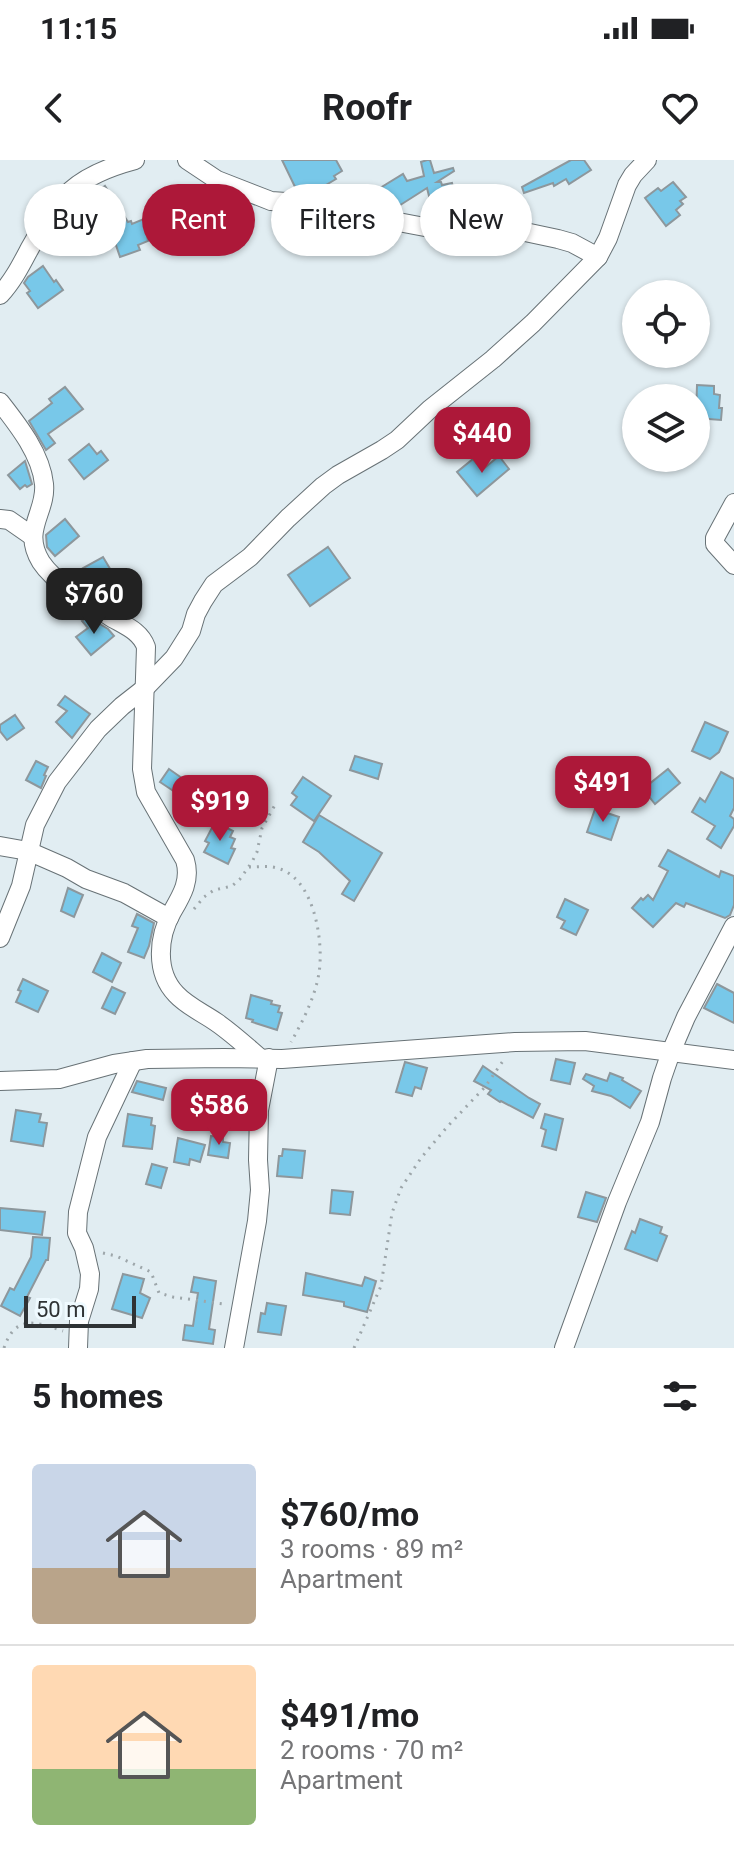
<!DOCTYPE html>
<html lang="en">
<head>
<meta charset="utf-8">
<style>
  :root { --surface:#fff; --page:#f6f6f6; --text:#202124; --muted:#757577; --line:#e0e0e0; --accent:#ad1839 }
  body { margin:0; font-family:Roboto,sans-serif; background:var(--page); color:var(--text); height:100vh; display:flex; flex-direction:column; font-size:30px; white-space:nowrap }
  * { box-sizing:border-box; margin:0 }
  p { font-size:26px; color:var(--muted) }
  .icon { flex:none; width:44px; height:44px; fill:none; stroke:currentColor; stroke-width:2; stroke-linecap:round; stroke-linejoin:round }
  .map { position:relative; height:1188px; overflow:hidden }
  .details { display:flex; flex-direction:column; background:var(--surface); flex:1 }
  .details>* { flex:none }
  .hud { position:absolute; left:24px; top:24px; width:686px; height:72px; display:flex; gap:16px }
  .buttons { position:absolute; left:622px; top:120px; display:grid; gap:16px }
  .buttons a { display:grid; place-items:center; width:88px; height:88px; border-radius:50%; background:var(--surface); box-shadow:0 2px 6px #0004; font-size:40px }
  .scale { position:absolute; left:24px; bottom:20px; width:112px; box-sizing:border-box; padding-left:8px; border:4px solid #2f3335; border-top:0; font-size:22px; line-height:28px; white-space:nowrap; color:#2f3335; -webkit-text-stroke:6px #effaff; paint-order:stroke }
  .price { position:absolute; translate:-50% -68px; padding:0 18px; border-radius:16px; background:var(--accent); color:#fff; font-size:26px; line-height:52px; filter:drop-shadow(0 2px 4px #0008) }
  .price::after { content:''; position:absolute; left:50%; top:48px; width:24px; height:18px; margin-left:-12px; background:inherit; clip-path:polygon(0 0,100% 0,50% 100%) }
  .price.active { background:#222; color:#fff }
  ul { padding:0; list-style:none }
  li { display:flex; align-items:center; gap:24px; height:200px; padding:0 32px }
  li+li { border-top:2px solid var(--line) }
  li span { display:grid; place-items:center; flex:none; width:224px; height:160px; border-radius:8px; color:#555 }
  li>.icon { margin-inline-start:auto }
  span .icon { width:96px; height:96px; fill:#fffc; stroke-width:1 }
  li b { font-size:34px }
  h2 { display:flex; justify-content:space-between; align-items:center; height:96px; padding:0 32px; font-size:34px }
  .chip { padding:0 28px; border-radius:36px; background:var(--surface); box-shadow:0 2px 6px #0004; font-size:28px; line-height:72px }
  .chip.active { background:var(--accent); color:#fff }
  .status { display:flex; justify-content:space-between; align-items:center; height:56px; padding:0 40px; background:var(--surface); direction:ltr }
  .status svg { height:22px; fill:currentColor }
  header { display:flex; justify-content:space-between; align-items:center; height:104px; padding:0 32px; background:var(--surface); font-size:36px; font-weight:700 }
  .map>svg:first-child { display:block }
  .building { fill:#78c8e9; stroke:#8d979c; stroke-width:2 }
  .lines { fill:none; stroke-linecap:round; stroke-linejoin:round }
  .minor-casing { stroke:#687276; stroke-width:20 }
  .path { stroke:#9da6aa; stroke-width:3; stroke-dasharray:2 6; stroke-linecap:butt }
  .minor { stroke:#fff; stroke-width:18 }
</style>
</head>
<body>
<div class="status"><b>11:15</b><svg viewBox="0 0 49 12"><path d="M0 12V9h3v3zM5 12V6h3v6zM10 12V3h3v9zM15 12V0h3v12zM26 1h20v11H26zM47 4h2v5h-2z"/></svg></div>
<header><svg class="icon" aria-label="back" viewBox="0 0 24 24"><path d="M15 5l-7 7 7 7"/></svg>Roofr<svg class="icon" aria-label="heart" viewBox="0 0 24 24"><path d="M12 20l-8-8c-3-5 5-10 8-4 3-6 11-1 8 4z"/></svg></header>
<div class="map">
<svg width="734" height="1188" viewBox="0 0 734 1188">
  <rect width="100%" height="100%" fill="#e1edf2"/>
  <g class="building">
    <path d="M282,0H336L342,11L334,16L336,19L314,32L297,31Z"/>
    <path d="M427,0H430L434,13L453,8L454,11L437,22H441L442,25L452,23L457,46L433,52L427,28L394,49L380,28L403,14L407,21L424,16L421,2Z"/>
    <path d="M571,0H584L591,10L569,24L566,19L554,26L553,23L524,33L522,27Z"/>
    <path d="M673,22L686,37L680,41L683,44L676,50L680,55L666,66L645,38L658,28L661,31Z"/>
    <path d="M105,26L128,62L131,61L132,64L161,52L160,48L175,42L176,46L181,44L187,60L147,76L148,81L138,85L140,90L120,97L106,56L98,61L84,40Z"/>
    <path d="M43,106L54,122L56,120L63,130L38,148L27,133L30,131L24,123L28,117Z"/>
    <path d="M697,225L714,226V234L720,235L719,248H722L721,260L696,258Z"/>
    <path d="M65,227L83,249L48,274L55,283L46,290L29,261L52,243L49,239Z"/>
    <path d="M89,284L97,294L101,291L108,300L84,319L69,300Z"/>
    <path d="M499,296L509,309L477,336L457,312L473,299L482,310Z"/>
    <path d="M25,301L32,324L27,327L25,325L20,329L8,315Z"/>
    <path d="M65,359L79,376L55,396L47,387L46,375Z"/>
    <path d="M328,387L350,418L310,446L288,415Z"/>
    <path d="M103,397L112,412L108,414L112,420L97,429L83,408Z"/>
    <path d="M88,457L108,469L114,476L91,495L76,477L88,468L82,461Z"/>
    <path d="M65,536L90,554L72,578L56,562L67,551L58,545Z"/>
    <path d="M15,555L24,568L7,580L0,571V565Z"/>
    <path d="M705,562L728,572L719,592L710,599L692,591Z"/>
    <path d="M355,596L382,604L378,619L350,610Z"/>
    <path d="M36,601L48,607L44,615L46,616L41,628L26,620Z"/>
    <path d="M169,609L196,628L187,640L160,622Z"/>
    <path d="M668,609L680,623L655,644L643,629Z"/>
    <path d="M721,612L734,619V648L730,656L734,659V666L721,688L707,679L715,666L692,652L700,638L705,642Z"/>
    <path d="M303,617L331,636L314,661L291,645L297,637L292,633Z"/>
    <path d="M595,649L619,657L611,680L587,672Z"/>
    <path d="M319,655L382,693L354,741L342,734L350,721L319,692L303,682Z"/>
    <path d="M215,662L233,671L230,677L235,679L231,688L235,689L228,704L204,692L209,683L205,681Z"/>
    <path d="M668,690L719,717L721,711L734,716V745L730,755L725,758L686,743L684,747L676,743L653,767L632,748L641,738L643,740L648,735L653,740L668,711L659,706Z"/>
    <path d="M68,728L83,735L74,757L61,751Z"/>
    <path d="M565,739L588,750L576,775L561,768L565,761L557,757Z"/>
    <path d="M137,754L154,763L149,786L144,798L128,792L138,768L132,766Z"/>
    <path d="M102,793L121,803L112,822L93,812Z"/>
    <path d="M23,819L48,831L38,852L16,842L21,831L18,830Z"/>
    <path d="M717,824L734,833V863L704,848Z"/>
    <path d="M112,827L125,833L115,854L102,848Z"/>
    <path d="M251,835L272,841L271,844L280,846L278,852L282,853L277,870L252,862L253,860L246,858Z"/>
    <path d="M556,899L575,903L570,924L551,920Z"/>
    <path d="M405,902L427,908L421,929L415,927L412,936L396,932Z"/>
    <path d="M483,906L529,938L540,944L533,958L501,941L500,942L488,934L491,930L474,921Z"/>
    <path d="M610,913L623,918L622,920L641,931L630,948L611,936L592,931L594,926L583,919L586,914L607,921Z"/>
    <path d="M137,921L166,928L163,940L132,932Z"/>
    <path d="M216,922L242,923L241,949L215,948Z"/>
    <path d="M16,950L41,954L39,962L47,963L43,986L11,981Z"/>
    <path d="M128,954L152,958L151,965L155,966L152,989L123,986Z"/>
    <path d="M545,954L563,959L556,990L542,986L546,970L541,968Z"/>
    <path d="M211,976L223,977V982L230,983L228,998L208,995Z"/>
    <path d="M178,978L205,985L200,1002L190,999L189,1005L174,1002Z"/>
    <path d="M283,989L305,991L302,1018L277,1016L279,996H282Z"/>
    <path d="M152,1004L167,1008L161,1028L146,1024Z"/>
    <path d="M332,1030L353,1032L350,1055L330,1053Z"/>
    <path d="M586,1032L606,1038L597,1062L578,1057Z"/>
    <path d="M0,1048L45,1052L42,1075L0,1070Z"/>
    <path d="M640,1059L662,1067L660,1073L667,1076L657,1101L625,1089L632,1071L635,1073Z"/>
    <path d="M33,1077L50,1078L48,1100H46L27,1137L30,1138L20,1156L1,1146L10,1128L14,1130L31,1097Z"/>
    <path d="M306,1113L362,1126L365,1117L376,1121L367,1152L344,1146V1142L303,1135Z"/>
    <path d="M123,1114L144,1119L140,1133L150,1138L142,1158L112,1149Z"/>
    <path d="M194,1117L216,1121L209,1169L215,1170L213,1184L183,1180L185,1165L193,1166L198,1133L191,1132Z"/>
    <path d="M267,1143L286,1146L281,1175L258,1172L261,1153L265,1154Z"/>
  </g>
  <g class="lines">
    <g class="minor-casing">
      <g id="minor">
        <path d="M187,0L217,20L271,41L316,44L375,61H393L430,68L471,71L511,69L558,79L572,83L598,97"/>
        <path d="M0,135C13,121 21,105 30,88C59,36 75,16 135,0"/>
        <path d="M0,242C18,265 41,294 44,324C47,352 21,370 41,402C54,422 88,443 109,456C123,465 140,470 146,487L142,609L146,632L185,700C191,720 182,735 172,752C158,777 155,812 176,834C187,846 203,853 216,862C232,873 246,886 260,898"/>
        <path d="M734,343L715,378V384L734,405"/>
        <path d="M0,359L9,360L32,376"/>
        <path d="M0,686L28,691L67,708L86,719L124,733L169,758"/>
        <path d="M0,778L21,726L35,665L57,622L98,569L122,546L145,528L174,498L191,471L196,454L203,441L214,424L250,397L288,358L323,326L338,315L382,290L397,280L430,249L493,199L533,163L598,97L608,78L627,25L633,15L647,0"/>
        <path d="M0,921L59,919L114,904L147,899L224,898L282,899L515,882L585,881L734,900"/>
        <path d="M78,1188L79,1161L89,1129L90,1114L84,1088L77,1073L78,1052L97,977L133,901"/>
        <path d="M234,1188L257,1061L260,1030L258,1000L259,950L269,898"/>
        <path d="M564,1188L617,1042L650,962L662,918L671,892L686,857L734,766"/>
      </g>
    </g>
    <g class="path">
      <path d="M249,707C259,707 270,705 280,709C314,720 324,781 319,813C315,837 303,861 291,882"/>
      <path d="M194,749L204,737L214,730L232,726L240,719L252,702L257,692L262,668L275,645"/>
      <path d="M103,1093L116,1096L151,1112L159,1133L173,1137L224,1144"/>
      <path d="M4,1188C15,1155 35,1161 63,1171"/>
      <path d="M354,1188L381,1126L392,1053L401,1028L421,998L447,967L485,927L505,898"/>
    </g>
    <use href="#minor" class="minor"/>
  </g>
</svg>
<div class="buttons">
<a><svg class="icon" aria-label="locate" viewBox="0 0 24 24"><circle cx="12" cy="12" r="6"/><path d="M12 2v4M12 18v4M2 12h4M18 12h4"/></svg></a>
<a><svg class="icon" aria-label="layers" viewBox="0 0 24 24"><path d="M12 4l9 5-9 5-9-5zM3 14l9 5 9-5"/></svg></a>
</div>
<div class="scale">50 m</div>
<b class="price" style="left:482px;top:315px">$440</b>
<b class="price active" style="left:94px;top:476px">$760</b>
<b class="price" style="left:603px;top:664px">$491</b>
<b class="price" style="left:220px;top:683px">$919</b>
<b class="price" style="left:219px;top:987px">$586</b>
<div class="hud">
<a class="chip">Buy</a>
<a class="chip active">Rent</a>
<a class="chip">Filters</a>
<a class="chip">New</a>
</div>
</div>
<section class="details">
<h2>5 homes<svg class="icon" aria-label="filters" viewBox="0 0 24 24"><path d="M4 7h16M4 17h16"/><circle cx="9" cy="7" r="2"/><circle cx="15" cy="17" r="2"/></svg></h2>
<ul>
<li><span style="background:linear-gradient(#c9d6e8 65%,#b9a48a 0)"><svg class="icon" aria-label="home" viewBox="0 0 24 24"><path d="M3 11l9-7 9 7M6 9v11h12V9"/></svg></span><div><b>$760/mo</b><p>3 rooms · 89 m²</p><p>Apartment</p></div></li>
<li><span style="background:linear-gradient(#ffd9b3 65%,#8fb573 0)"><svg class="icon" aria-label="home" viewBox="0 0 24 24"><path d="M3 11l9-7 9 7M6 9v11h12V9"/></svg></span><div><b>$491/mo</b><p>2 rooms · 70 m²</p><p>Apartment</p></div></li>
</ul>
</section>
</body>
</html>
